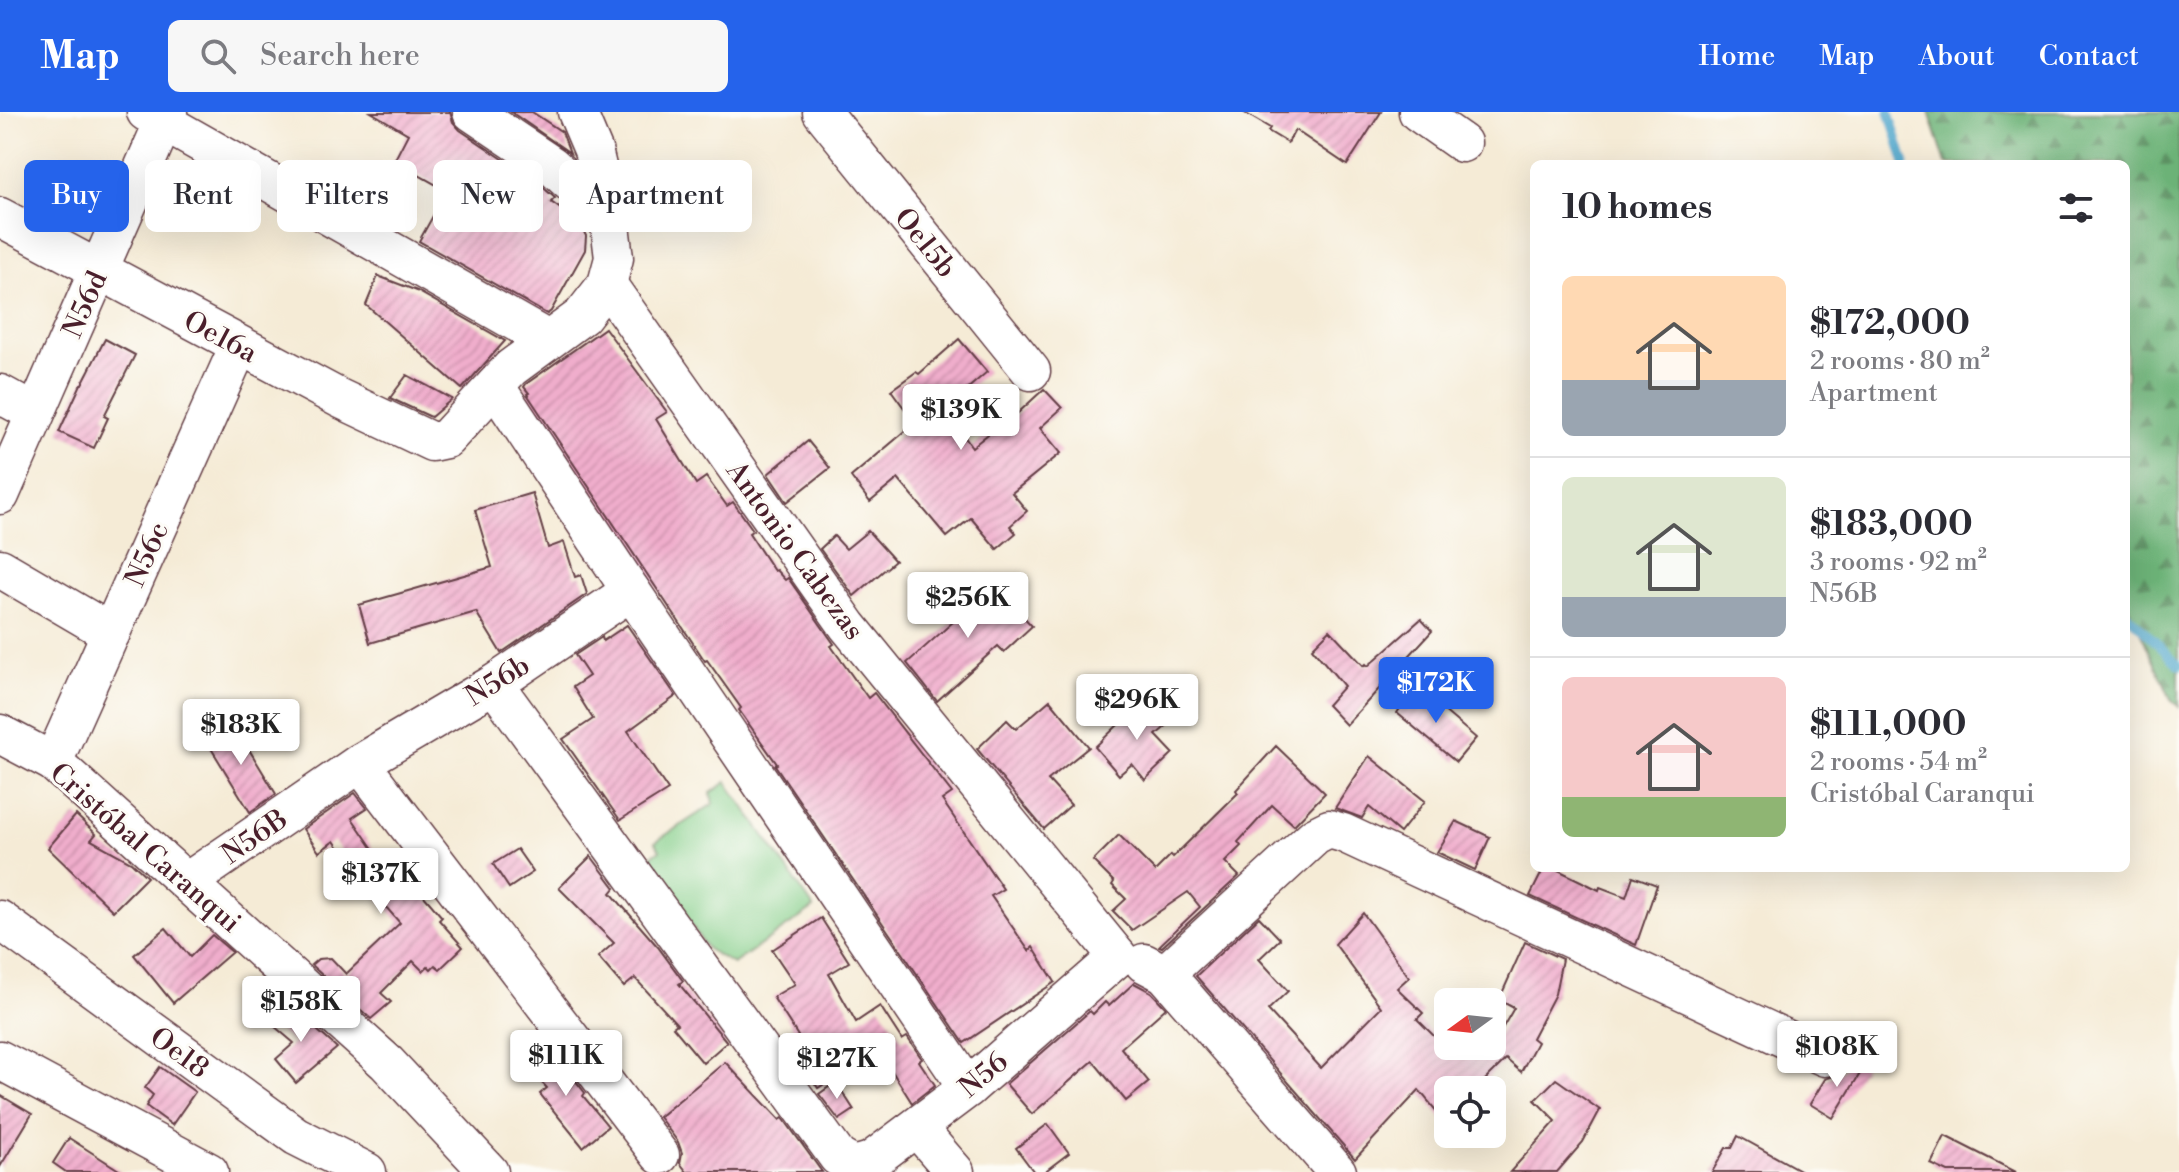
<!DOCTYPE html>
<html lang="en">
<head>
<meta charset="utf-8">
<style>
  :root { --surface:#fff; --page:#f7f7f7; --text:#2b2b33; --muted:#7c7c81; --line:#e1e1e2; --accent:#2563eb }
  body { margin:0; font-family:"Libre Bodoni",serif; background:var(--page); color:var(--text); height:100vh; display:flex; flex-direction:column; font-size:30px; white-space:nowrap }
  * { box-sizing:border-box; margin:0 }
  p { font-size:26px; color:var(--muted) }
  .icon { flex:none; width:44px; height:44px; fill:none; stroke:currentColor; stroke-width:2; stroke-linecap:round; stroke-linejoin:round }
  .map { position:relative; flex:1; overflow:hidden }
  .side { position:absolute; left:1530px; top:48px; width:600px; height:712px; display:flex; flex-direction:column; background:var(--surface); border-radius:12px; box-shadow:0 8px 32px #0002 }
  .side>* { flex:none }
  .hud { position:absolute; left:24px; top:48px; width:760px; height:72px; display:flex; gap:16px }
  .needle { width:52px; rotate:255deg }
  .buttons { position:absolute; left:1434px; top:876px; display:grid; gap:16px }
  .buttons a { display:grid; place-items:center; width:72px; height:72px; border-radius:12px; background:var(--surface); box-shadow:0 8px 32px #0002; font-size:40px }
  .price { position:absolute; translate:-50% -68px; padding:0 18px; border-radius:8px; background:#fff; color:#222; font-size:26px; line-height:52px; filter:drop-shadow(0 2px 4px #0008) }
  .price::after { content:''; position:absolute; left:50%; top:48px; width:24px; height:18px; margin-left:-12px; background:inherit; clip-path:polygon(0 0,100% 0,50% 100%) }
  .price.selected { background:var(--accent); color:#fff }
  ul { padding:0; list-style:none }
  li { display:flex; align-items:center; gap:24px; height:200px; padding:0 32px }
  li+li { border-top:2px solid var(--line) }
  li span { display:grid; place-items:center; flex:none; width:224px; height:160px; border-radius:12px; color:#555 }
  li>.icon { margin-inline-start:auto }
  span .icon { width:96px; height:96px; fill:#fffc; stroke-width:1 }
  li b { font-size:34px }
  h2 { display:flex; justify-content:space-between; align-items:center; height:96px; padding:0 32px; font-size:34px }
  .pill { padding:0 28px; border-radius:12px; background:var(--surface); box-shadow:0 8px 32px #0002; font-size:28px; line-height:72px }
  .pill.selected { background:var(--accent); color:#fff }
  header { display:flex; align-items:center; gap:48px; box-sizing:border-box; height:112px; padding:0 40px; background:var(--accent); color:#fff }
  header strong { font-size:38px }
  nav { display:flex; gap:44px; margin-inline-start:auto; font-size:28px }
  .search { width:560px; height:72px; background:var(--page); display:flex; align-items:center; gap:20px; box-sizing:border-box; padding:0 28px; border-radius:12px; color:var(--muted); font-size:30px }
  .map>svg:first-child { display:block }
  .grass { fill:#86cf8b; stroke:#68775b; stroke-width:2 }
  .forest { fill:url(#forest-firs); stroke:#5b6851; stroke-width:2 }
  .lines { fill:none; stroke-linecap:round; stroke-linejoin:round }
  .stream { stroke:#4fa6cb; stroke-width:9 }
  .building { fill:url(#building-hatch) }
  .minor-casing { stroke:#643e45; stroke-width:41 }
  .minor { stroke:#fff; stroke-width:38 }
  .labels { text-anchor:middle; stroke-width:6; stroke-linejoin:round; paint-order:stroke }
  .street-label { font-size:28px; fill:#4a1f2b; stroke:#fdfcf7 }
</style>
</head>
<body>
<header>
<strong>Map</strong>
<div class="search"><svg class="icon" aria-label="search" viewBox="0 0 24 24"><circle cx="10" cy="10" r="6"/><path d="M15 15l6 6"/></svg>Search here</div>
<nav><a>Home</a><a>Map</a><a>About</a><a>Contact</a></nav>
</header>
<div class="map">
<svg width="2179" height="1060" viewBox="0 0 2179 1060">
  <defs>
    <pattern id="forest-firs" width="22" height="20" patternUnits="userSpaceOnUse" patternTransform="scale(2)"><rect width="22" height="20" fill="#6cb277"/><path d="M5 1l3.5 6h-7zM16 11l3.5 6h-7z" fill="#5b9062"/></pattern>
    <pattern id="building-hatch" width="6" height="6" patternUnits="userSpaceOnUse" patternTransform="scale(2)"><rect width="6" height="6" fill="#f0adcc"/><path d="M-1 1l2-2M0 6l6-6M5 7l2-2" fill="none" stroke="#cf94af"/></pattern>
  </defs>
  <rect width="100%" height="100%" fill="#fdfcf7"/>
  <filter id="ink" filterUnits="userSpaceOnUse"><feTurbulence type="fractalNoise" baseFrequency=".0125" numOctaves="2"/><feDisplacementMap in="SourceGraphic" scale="16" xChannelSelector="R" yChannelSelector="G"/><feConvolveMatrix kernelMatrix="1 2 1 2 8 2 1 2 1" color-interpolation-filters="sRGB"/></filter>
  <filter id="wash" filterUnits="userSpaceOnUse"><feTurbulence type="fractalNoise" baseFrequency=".006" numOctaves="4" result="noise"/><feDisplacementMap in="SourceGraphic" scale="32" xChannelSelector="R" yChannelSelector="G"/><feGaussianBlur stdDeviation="1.8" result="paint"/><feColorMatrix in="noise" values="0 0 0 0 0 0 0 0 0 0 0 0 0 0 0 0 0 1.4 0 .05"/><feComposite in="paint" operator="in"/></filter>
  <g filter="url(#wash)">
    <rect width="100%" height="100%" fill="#f5ebd6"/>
    <path class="grass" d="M727,670L814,796L733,852L707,837L648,746L660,738L655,730L713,692L711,681Z"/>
    <path class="forest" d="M1929,0H2179V595L2171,587L2126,489V52H1946Z"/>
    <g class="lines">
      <g class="stream">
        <path d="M1889,0L1905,52"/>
        <path d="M2126,501L2179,553"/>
      </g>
    </g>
    <g id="blocks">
      <g class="building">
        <path d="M371,0H450L453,10L460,18L537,70L555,86L551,90L579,110L586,124L585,138L551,199L547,202L419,129L447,79L394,49L408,22Z"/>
        <path d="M511,0H532L562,20L570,41Z"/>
        <path d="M1243,0H1381L1347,53L1295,18L1288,31L1268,19L1270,16Z"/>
        <path d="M378,164L417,179L505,229L462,277L366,193Z"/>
        <path d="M605,216L667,300L656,307L696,372L706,365L727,394L733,390L753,418L749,421L774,459L776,458L785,468L788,466L834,532L831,534L868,586L874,581L952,681L942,688L1003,777L991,784L1029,839L1033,835L1055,870L964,931L775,653L777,652L739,598L741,596L707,548L705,549L527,282L529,281L524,275L526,272Z"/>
        <path d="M105,227L135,243L104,304L108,306L94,336L59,320L81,272H82Z"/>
        <path d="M959,227L987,260L944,297L972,335L1002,311L1004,314L1044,277L1062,296L1040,316L1061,341L1012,381L1027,399L1010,414L1016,421L997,437L971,406L947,425L898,367L870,390L851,365L915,311L891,278L916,260L919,262Z"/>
        <path d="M407,263L452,287L431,305L390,286Z"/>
        <path d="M808,329L830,356L787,390L768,362Z"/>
        <path d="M532,381L548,436L564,430L575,465L581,463L587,482L501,541L476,500L370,531L359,493L492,455L475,398Z"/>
        <path d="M868,419L895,449L854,484L820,437L834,424L846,437Z"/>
        <path d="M981,468L1006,495L1011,491L1032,514L1004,540L998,534L937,589L907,551L963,501L955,492Z"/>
        <path d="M1421,507L1432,519L1346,613L1327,593L1344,574L1312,536L1330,518L1364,554L1366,552L1368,554Z"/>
        <path d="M627,513L676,584L628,619L668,678L620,708L563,627L593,607L573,575L589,564L575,543L602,525L603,529Z"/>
        <path d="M1415,574L1476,626L1456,650L1397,601Z"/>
        <path d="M1146,586L1170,611L1156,623L1173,641L1145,668L1132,652L1119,663L1095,635Z"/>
        <path d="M1050,588L1089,635L1048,668L1071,693L1044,717L977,637L1007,608L1016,617Z"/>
        <path d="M233,611L276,682L250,700L206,628Z"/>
        <path d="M1276,634L1325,681L1294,713L1272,693L1238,730L1241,734L1225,750L1239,764L1162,835L1159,834L1200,795L1188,780L1132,818L1113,799L1126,787L1112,773L1114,770L1093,749L1119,723L1155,759L1171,743L1173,745L1238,681L1236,678Z"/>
        <path d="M1369,644L1425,689L1400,721L1369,695L1362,706L1335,696Z"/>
        <path d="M355,681L367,696L352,706L382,750L385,748L408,784L417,776L442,805L439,808L463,835L440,857L435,853L431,857L428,854L423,859L413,849L381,881L391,890L371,907L311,853L318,847L331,846L346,862L400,811L371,778L369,779L334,729L319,740L303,717Z"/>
        <path d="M76,703L96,722L91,728L131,750L147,765L113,799L48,736Z"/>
        <path d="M1456,709L1490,725L1475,758L1437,740Z"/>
        <path d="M517,737L533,760L509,776L493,752Z"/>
        <path d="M591,744L615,776L611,781L658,835L683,869L679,872L727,930L703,951L673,915L677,912L635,866L624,875L598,845L614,831L559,776Z"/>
        <path d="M1544,756H1554L1599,778L1600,775L1626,785L1633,764L1657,773L1636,833L1530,784Z"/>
        <path d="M1363,801L1409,865L1397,876L1423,901L1417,907L1444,934H1492L1514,896L1499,888L1525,830L1562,847L1555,882L1532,926L1537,930L1521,960L1506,947L1475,978H1448V1013L1419,978L1355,1047L1196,864L1259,805L1280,827L1259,847L1288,879L1268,898L1321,956L1381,895L1335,832Z"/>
        <path d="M821,806L849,850L829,862L856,910L880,894L902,928L907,925L922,947L919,949L935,973L912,991L878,937L818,976L788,931L798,924L773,885L795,872L772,838Z"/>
        <path d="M166,816L190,845L212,823L232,840L173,891L134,843Z"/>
        <path d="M1134,871L1151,880L1166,896L1121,936L1149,970L1126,989L1093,949L1032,1002L1006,972L1090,899L1093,902L1105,890L1109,894Z"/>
        <path d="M288,892L337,936L296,971L276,947L294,931L274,914L278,910L275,908Z"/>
        <path d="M538,935L564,962L568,959L585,981L583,984L608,1014L583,1035L540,982L547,976L522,950Z"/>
        <path d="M1847,945L1864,955L1833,1006L1810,992L1825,967L1837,963L1845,955Z"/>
        <path d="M725,950L780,1008L783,1006L822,1060H687L680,1051L682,1041L678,1030L659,1005Z"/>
        <path d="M160,955L195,980L172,1013L146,994L153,983L145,976Z"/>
        <path d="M1556,967L1600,998L1583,1030L1557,1060H1510L1556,1009L1535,988Z"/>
        <path d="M836,970L854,998L839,1008L819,982Z"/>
        <path d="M0,983L32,1002L0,1055Z"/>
        <path d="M1048,1012L1069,1041L1044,1060H1034L1016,1036Z"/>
        <path d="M1738,1024L1803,1060H1712L1726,1036H1732Z"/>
        <path d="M1945,1024L2016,1060H1948L1931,1052Z"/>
        <path d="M69,1026L122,1060H66L53,1051Z"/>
      </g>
    </g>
  </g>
  <g filter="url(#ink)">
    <use href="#blocks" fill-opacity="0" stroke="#643e45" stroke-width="2"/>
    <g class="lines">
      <g class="minor-casing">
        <g id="minor">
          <path d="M146,0L548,228"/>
          <path d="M472,0L551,53L609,105"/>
          <path d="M822,0L1031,259"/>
          <path d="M1418,0L1462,31"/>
          <path d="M0,105L339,286L432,330L446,327L511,256L582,204L607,172L614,146L609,105L593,38L577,0"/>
          <path d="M607,172L848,514L1118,845"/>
          <path d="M495,274L631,479L968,976"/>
          <path d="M0,282L35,301"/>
          <path d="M0,383L168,0"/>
          <path d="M0,456L111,521"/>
          <path d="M494,572L838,1045L854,1054L871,1049L968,976L1118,845"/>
          <path d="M0,622L53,650L387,951L489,1060"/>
          <path d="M53,650L239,234"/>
          <path d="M360,651L660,1043"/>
          <path d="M187,770L360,651L494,572L631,479"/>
          <path d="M0,808L296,1024L367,1060"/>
          <path d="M1144,851L1165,862L1337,1060"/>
          <path d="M1165,862L1315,724L1329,717L1343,721L1825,945"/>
          <path d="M0,948L209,1060"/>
          <path d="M917,1016L955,1060"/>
        </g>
      </g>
      <use href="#minor" class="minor"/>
    </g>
  </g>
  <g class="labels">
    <g class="street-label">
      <text transform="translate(926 130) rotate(51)" y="10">Oe15b</text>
      <text transform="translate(84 192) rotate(-66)" y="10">N56d</text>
      <text transform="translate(221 224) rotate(28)" y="10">Oe16a</text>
      <text transform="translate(796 438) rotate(54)" y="10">Antonio Cabezas</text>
      <text transform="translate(146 442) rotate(-66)" y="10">N56c</text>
      <text transform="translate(497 568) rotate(-32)" y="10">N56b</text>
      <text transform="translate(254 724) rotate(-35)" y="10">N56B</text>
      <text transform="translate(146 735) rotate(41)" y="10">Cristóbal Caranqui</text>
      <text transform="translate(180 940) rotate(36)" y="10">Oe18</text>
      <text transform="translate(983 962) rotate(-40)" y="10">N56</text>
    </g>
  </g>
</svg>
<div class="buttons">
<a><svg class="needle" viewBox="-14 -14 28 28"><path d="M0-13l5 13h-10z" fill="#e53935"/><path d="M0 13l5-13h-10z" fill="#7c7c81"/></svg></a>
<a><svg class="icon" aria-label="locate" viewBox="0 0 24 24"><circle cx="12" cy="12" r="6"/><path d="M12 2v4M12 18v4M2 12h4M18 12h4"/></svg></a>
</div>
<b class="price" style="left:961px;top:340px">$139K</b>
<b class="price" style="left:968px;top:528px">$256K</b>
<b class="price selected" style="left:1436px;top:613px">$172K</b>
<b class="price" style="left:1137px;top:630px">$296K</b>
<b class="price" style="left:241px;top:655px">$183K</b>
<b class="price" style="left:381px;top:804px">$137K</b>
<b class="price" style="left:301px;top:932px">$158K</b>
<b class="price" style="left:1837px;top:977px">$108K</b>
<b class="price" style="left:566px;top:986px">$111K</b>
<b class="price" style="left:837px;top:989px">$127K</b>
<div class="hud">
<a class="pill selected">Buy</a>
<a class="pill">Rent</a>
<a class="pill">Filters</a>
<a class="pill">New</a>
<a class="pill">Apartment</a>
</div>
<section class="side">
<h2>10 homes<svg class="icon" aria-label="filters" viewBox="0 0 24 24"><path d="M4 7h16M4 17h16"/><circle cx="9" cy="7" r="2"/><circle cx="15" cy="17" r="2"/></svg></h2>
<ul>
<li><span style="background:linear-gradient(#ffd9b3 65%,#9aa5b1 0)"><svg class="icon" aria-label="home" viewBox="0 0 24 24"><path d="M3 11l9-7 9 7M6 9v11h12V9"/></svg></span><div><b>$172,000</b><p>2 rooms · 80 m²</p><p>Apartment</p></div></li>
<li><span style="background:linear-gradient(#dfe7d0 75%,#9aa5b1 0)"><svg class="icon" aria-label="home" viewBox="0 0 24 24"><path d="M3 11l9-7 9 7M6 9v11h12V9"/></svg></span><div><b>$183,000</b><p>3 rooms · 92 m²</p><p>N56B</p></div></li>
<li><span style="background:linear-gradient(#f6c9c9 75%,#8fb573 0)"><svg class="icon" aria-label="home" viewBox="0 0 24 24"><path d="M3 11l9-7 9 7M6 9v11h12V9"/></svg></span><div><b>$111,000</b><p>2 rooms · 54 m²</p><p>Cristóbal Caranqui</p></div></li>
</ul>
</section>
</div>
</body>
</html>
